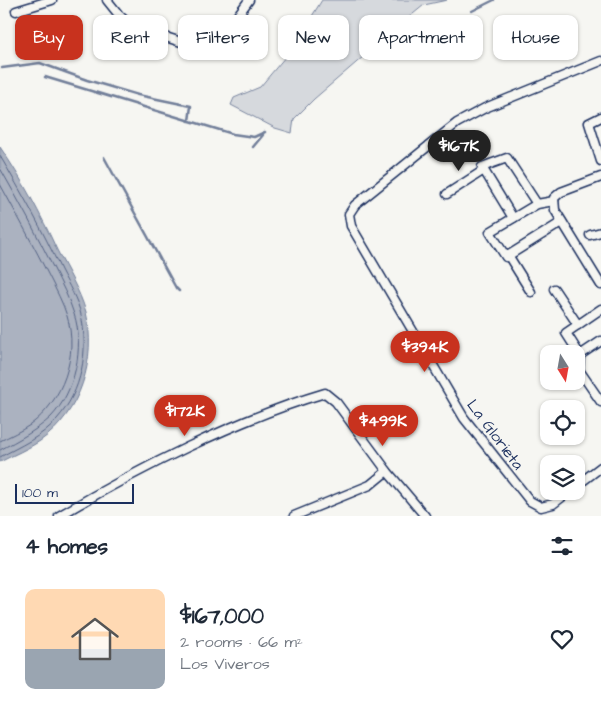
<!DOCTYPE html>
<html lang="en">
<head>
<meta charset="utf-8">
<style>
  :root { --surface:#fff; --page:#f6f6f7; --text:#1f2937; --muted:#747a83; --accent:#c8321e }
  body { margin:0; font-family:"Architects Daughter",sans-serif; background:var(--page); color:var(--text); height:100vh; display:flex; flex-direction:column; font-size:19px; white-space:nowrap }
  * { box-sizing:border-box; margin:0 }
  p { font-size:16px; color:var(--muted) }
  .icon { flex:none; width:28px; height:28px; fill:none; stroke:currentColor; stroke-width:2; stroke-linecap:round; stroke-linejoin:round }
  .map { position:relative; height:516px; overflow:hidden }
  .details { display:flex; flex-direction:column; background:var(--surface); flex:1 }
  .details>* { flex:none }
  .guide { position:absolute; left:15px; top:15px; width:571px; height:45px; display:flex; gap:10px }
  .needle { width:32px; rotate:169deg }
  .fabs { position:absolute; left:540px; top:345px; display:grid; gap:10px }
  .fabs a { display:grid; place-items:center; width:45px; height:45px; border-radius:10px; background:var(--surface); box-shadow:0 1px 4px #0004; font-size:25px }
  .scale { position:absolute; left:15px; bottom:12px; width:119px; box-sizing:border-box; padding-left:5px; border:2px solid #1b2f5e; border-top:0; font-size:14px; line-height:18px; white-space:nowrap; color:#1b2f5e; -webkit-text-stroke:4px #f6f6f2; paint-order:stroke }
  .price { position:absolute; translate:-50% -42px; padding:0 11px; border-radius:18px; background:var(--accent); color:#fff; font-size:16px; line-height:32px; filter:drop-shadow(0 1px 2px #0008) }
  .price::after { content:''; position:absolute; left:50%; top:30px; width:15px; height:11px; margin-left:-8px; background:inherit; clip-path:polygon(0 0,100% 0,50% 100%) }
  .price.current { background:#222; color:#fff }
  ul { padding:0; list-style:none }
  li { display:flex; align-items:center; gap:15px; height:125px; padding:0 25px }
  li span { display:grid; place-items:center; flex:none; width:140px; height:100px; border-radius:10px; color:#555 }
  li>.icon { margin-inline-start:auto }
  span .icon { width:60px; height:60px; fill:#fffc; stroke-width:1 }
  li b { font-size:21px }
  h2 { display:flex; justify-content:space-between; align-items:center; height:60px; padding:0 25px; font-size:21px }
  .tag { padding:0 18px; border-radius:10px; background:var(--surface); box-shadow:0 1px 4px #0004; font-size:18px; line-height:45px }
  .tag.current { background:var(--accent); color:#fff }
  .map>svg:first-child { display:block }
  .green { fill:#d6d9dd; stroke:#78849e }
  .water { fill:#abb2c0; stroke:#717e99 }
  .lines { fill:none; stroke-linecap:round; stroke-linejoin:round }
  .shore { stroke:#556385; stroke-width:1 }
  .stream { stroke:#717e99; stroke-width:2.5 }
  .street-casing { stroke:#1b2f5e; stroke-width:11 }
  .street { stroke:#f6f6f2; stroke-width:8 }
  .labels { text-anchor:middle; stroke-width:4; stroke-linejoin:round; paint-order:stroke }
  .street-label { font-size:16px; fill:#1b2f5e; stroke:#f6f6f2 }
</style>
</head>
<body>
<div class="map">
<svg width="601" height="516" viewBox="0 0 601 516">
  <rect width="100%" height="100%" fill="#f6f6f2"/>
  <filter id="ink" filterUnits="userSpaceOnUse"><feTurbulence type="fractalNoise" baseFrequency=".02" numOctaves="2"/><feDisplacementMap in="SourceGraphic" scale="10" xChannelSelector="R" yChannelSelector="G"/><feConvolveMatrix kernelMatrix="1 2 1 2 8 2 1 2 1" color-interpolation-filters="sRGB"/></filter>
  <g filter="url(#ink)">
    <path class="green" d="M322,0H447L424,5L413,14L314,99L294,119L292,133L275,128L231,105L234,98L260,87L291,50Z"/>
    <path class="water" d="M0,147C22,179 41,215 57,250C67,270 80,291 86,312C97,358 81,413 40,441C28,449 13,455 0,462Z"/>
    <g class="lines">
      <g class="shore">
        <path d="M0,156C22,193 43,231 61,270C68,284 78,300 81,315C89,351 82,391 57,419C42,437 20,446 0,457"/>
        <path d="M0,168C19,201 37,235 54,269C61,283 69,298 74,314C85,347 75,392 51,417C36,431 18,440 0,450"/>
        <path d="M0,184C17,215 34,246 50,278C56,290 63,303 67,316C79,355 63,401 30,425C21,431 10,436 0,441"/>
      </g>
      <g class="stream">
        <path d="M472,11L494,0"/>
        <path d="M2,68L40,63L87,80L138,95L191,106L189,121"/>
        <path d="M45,77L233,134L254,137L265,132"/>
        <path d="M253,147L263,135"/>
        <path d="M104,157L176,288L179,291"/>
      </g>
      <g class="street-casing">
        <g id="street">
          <path d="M107,0L119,15L131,26L200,48L216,45L249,0"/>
          <path d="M16,11L52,0"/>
          <path d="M601,117L589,123L601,161"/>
          <path d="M601,177L561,192L554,198L555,210L601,285"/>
          <path d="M447,194L484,170"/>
          <path d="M554,201L537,204L490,232L506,257L562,222"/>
          <path d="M513,218L482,167L507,158L537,204"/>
          <path d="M590,235L601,232"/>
          <path d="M508,255L531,292"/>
          <path d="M554,289L578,325"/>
          <path d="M601,309L566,333L580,355L579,370L601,402"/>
          <path d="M580,355L601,341"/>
          <path d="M576,486L601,467"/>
          <path d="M570,491L553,504L541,507L530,501L464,418L351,226L349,214L355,205L457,123L485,108L601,61"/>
          <path d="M59,516C138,469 237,419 325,393L336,402L387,471L425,516"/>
          <path d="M294,516L370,485L387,471"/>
        </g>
      </g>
      <use href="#street" class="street"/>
    </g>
  </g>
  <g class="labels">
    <g class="street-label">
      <text transform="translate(496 434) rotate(53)" y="6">La Glorieta</text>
    </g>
  </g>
</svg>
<div class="fabs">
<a><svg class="needle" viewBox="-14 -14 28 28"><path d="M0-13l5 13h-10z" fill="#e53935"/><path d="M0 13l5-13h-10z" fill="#747a83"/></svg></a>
<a><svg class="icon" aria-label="locate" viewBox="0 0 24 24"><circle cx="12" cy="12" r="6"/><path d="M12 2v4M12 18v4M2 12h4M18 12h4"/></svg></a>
<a><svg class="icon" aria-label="layers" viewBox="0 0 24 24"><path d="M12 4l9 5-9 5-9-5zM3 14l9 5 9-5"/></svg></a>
</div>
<div class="scale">100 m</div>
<b class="price current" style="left:459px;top:172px">$167K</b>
<b class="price" style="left:425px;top:373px">$394K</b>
<b class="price" style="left:185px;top:437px">$172K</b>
<b class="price" style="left:383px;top:447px">$499K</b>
<div class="guide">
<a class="tag current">Buy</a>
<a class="tag">Rent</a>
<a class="tag">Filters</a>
<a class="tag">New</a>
<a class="tag">Apartment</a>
<a class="tag">House</a>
</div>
</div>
<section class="details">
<h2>4 homes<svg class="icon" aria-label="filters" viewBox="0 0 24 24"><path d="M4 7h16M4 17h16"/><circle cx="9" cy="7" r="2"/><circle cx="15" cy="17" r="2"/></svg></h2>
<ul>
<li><span style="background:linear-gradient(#ffd9b3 60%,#9aa5b1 0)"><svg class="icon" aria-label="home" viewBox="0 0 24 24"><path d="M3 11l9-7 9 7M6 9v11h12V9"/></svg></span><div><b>$167,000</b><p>2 rooms · 66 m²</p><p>Los Viveros</p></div><svg class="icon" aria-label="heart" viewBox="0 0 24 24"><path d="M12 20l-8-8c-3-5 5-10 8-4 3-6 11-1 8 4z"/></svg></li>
</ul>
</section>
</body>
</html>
